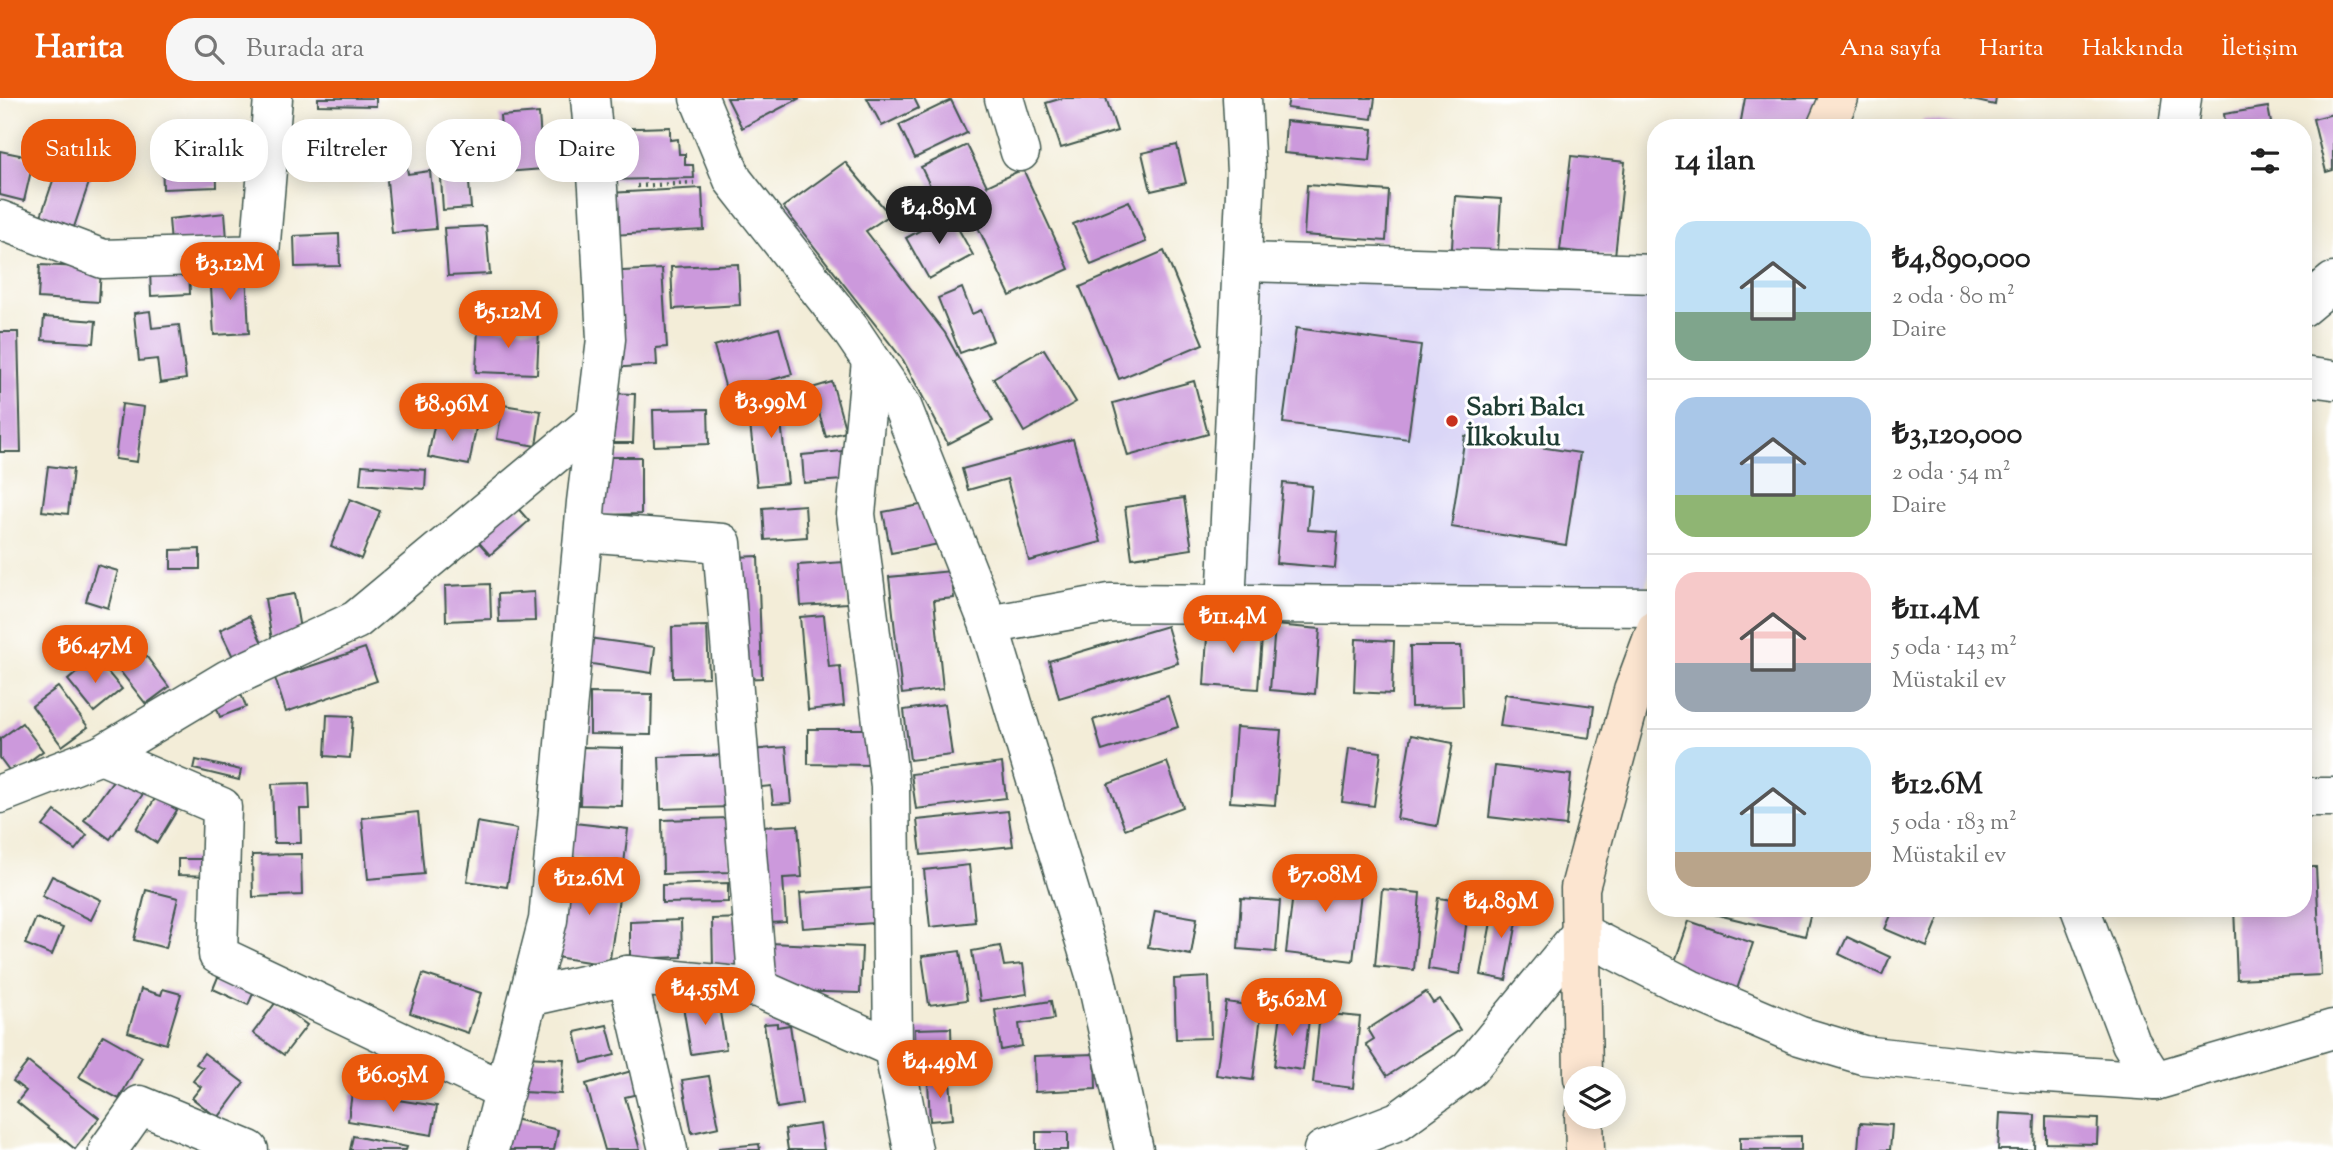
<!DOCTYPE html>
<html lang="tr">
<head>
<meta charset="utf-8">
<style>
  :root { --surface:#fff; --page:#f6f6f6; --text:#222; --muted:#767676; --line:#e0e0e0; --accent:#ea580c }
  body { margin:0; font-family:"Sorts Mill Goudy",serif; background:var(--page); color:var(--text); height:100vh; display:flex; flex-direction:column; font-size:26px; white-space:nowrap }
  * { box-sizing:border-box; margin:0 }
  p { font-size:23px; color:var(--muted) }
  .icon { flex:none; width:38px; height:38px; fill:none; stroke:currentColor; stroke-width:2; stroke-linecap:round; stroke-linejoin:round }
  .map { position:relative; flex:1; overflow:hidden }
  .panel { position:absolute; left:1647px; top:21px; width:665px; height:798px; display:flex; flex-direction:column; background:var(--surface); border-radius:28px; box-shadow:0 4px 18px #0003 }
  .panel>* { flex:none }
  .guide { position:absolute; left:21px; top:21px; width:665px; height:63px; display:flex; gap:14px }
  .buttons { position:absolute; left:1563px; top:968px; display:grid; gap:14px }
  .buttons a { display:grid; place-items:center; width:63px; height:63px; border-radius:50%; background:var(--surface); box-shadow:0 4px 18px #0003; font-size:35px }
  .price { position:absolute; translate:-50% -60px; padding:0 16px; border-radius:24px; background:var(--accent); color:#fff; font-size:23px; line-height:46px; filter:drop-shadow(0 2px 4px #0008) }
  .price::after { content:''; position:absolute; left:50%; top:42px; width:21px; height:16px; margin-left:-10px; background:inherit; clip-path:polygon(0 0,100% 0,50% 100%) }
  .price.active { background:#222; color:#fff }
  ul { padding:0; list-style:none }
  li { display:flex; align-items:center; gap:21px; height:175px; padding:0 28px }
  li+li { border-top:2px solid var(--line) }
  li span { display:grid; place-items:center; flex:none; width:196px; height:140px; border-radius:21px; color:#555 }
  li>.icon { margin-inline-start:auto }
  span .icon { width:84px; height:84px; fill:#fffc; stroke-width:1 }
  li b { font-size:30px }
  h2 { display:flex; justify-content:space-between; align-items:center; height:84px; padding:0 28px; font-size:30px }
  .chip { padding:0 24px; border-radius:28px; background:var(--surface); box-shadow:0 4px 18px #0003; font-size:24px; line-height:63px }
  .chip.active { background:var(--accent); color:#fff }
  header { display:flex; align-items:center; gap:42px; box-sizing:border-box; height:98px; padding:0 35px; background:var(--accent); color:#fff }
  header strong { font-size:33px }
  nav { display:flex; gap:38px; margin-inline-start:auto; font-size:24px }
  .search { width:490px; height:63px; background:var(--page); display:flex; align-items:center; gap:18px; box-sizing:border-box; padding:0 24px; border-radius:28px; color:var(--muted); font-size:26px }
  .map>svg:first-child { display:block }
  .built { fill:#dad6f7 }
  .building { fill:#cc99dc }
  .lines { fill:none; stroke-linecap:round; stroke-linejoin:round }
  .street-casing { stroke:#3f574d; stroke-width:41 }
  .secondary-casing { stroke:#3f574d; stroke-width:41 }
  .path { stroke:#3f574d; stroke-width:4.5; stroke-dasharray:2 5; stroke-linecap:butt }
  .street { stroke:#fff; stroke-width:38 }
  .secondary { stroke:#fce5d0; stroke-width:38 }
  .poi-dot { fill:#c8321e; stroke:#fff; stroke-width:2.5 }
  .labels { text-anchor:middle; stroke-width:6; stroke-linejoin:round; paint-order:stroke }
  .poi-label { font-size:26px; font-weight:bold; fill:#1f3d34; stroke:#fff; text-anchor:start }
</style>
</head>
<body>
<header>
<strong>Harita</strong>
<div class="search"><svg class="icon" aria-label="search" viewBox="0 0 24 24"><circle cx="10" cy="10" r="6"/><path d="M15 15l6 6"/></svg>Burada ara</div>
<nav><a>Ana sayfa</a><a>Harita</a><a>Hakkında</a><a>İletişim</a></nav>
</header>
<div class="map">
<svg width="2333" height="1052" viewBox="0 0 2333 1052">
  <rect width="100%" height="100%" fill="#fff"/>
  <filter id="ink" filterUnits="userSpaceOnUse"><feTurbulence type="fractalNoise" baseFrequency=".0143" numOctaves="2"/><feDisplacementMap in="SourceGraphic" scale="14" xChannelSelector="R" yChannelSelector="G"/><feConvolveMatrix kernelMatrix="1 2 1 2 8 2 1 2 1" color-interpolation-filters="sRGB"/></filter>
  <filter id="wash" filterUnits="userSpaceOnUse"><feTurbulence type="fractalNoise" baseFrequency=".00686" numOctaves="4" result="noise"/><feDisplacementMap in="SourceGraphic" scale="28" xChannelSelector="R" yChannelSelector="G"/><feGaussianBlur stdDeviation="1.57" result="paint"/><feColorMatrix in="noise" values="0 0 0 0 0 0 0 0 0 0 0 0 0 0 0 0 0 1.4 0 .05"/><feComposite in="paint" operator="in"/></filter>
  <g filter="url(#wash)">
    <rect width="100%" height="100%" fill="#f3edd8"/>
    <path class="built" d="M1256,178L1655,190L1656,456L1642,499L1240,492Z"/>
    <g id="blocks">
      <g class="building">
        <path d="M318,0H376V8L318,7Z"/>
        <path d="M727,0H800L742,30Z"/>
        <path d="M867,0H914L919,10L882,28Z"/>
        <path d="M1063,0H1106L1117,33L1061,50L1046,5Z"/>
        <path d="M1289,0H1375L1372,21L1287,10Z"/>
        <path d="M1745,0H1823L1818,30L1740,28Z"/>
        <path d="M1963,0H1996L1995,7Z"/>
        <path d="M951,2L967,35L915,60L899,27Z"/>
        <path d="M2268,9L2272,30H2226L2224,16Z"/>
        <path d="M539,15L543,71L505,74L500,18Z"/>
        <path d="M2333,16V72L2326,74L2313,21Z"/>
        <path d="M1923,21L1967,28V30H1922Z"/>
        <path d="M1286,23L1373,31L1370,63L1284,55Z"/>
        <path d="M670,29V42L678,41L679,56H685V67H693L694,80L609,82L607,31Z"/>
        <path d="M967,47L987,88L1023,71L1069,171L1010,198L964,99L941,110L921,69Z"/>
        <path d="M1177,47L1186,85L1151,93L1142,55Z"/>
        <path d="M0,53L34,60L24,103L0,97Z"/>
        <path d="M216,57L217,89L163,91L162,59Z"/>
        <path d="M1571,58L1625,64L1615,158L1560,152Z"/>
        <path d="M60,62L93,73L74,129L41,118Z"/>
        <path d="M845,64L890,117L866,133L945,235L993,323L948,346L903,262L783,109Z"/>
        <path d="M440,65H451V73L468,72L471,110L443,112Z"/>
        <path d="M407,70L408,76L430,73L436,131L392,135L386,72Z"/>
        <path d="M1307,87L1389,93L1386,143L1304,137Z"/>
        <path d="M702,90L704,132L611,137L609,95Z"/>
        <path d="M1455,98L1501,101L1497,170L1451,167Z"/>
        <path d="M1129,103L1146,144L1091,167L1073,126Z"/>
        <path d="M225,115L227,141L171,146L169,121Z"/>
        <path d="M950,116L973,157L929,181L906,140Z"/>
        <path d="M486,128L490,176L448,178L444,130Z"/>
        <path d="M339,136L340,168L295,169L294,138Z"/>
        <path d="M1164,153L1203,246L1119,281L1080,189Z"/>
        <path d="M738,166L740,207L673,211L671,169Z"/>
        <path d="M40,167L101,170L99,204L38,200Z"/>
        <path d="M189,170L190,196L151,198L150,172Z"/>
        <path d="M662,171L667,249L656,250L657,267L609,270L603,174Z"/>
        <path d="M246,172L249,235L214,237L210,174Z"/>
        <path d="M962,190L972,216L981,212L993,243L960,255L938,200Z"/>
        <path d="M150,213L152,230L179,227L186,281L160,285L157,261L139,263L134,215Z"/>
        <path d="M44,219L96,223L94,245L42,242Z"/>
        <path d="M478,229L539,231L537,276L476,274Z"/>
        <path d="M779,230L792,276L727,295L714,248Z"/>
        <path d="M1296,230L1421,247L1408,341L1283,325Z"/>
        <path d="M0,234H18L21,354H0Z"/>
        <path d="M1044,251L1076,304L1024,334L993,280Z"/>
        <path d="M1194,283L1208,336L1128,358L1113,305Z"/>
        <path d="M832,284L846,334L826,339L812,290Z"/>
        <path d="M602,295L635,296L633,345H601Z"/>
        <path d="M799,303L802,322L781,324L788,385L757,388L748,308Z"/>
        <path d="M122,306L144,309L137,364L115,361Z"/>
        <path d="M503,307L541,313L536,348L497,341Z"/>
        <path d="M708,311L709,346L654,348L653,312Z"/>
        <path d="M435,323L476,330L469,367L428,359Z"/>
        <path d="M1465,338L1580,355L1566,447L1451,429Z"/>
        <path d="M1073,341L1101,444L1029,463L1007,381L968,392L962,371Z"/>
        <path d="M853,352L855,381L804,385L802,357Z"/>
        <path d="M599,359H641V416L599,417Z"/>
        <path d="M362,367L426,372L425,391L360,386Z"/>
        <path d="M48,368L73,371L68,416L42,413Z"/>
        <path d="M1283,385L1312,388L1308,432L1338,434L1335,470L1276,465Z"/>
        <path d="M1184,400L1192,451L1132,460L1125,409Z"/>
        <path d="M350,401L380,413L361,461L331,448Z"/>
        <path d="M931,405L939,446L891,455L883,414Z"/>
        <path d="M514,406L529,423L490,457L475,440Z"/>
        <path d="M805,407L807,439L765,442L763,410Z"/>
        <path d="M200,451V471H171V452Z"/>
        <path d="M758,458L762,580L740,581L736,459Z"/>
        <path d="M845,464L847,505L801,508L798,467Z"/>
        <path d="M97,467L118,473L108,510L86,503Z"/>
        <path d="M951,473L954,500L934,502L943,591L902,596L889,479Z"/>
        <path d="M490,486L491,521L446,523L445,488Z"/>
        <path d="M534,494L535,523L499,524L498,496Z"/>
        <path d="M294,496L301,537L272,542L265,501Z"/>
        <path d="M824,517L829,569L840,568L844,608L808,612L800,519Z"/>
        <path d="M249,518L263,547L234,561L220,532Z"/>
        <path d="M1208,523L1263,527L1258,591L1204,587Z"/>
        <path d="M1275,527L1320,531L1315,596L1270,592Z"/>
        <path d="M707,528L709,579L673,580L672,529Z"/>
        <path d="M1167,528L1178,565L1059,600L1049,563Z"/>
        <path d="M588,540L655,549L652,575L585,565Z"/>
        <path d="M1356,541L1394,543L1392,596L1354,594Z"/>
        <path d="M1410,548H1461L1463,608L1411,609Z"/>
        <path d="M365,550L377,583L286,614L275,580Z"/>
        <path d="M144,555L169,589L146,606L120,573Z"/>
        <path d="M95,559L122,591L94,614L68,582Z"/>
        <path d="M58,589L88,629L62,648L32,608Z"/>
        <path d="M590,595L652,596L651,637L590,636Z"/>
        <path d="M241,596L246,609L220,619L215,605Z"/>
        <path d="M1505,596L1594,608L1590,640L1500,628Z"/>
        <path d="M1168,598L1178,629L1102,653L1093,622Z"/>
        <path d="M945,606L952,657L910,662L904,612Z"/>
        <path d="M327,617L353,618L350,660L325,658Z"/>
        <path d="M22,625L43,653L12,676L0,660V641Z"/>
        <path d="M1236,629L1281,632L1275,707L1230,704Z"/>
        <path d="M808,631H874L873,667L808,666Z"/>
        <path d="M1411,637L1453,645L1437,728L1397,721Z"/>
        <path d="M582,649L623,650L622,708L580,707Z"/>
        <path d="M786,649L791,705L773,706L771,688L752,690L749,652Z"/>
        <path d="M1349,650L1381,654L1374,708L1342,704Z"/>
        <path d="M730,657L732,709L661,711L659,659Z"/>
        <path d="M196,662L241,672L239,682L194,671Z"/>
        <path d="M1167,664L1183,709L1125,731L1108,686Z"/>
        <path d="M1002,665L1006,700L916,711L911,676Z"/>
        <path d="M1495,668L1571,677L1566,728L1489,719Z"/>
        <path d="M120,673L146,692L110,741L84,722Z"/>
        <path d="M309,685L310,711H300L301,745H274L272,686Z"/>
        <path d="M156,699L177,712L157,745L136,731Z"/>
        <path d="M55,713L87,737L75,752L43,728Z"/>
        <path d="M1008,713L1013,748L921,757L917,722Z"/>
        <path d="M418,714L424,776L368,781L362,720Z"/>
        <path d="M729,720L731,774L663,776L662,722Z"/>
        <path d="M477,724L517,731L507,789L467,783Z"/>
        <path d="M574,725L628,731L624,766L570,759Z"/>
        <path d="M798,727L802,779L783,780L786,824L769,825L761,729Z"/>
        <path d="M301,756L302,797L253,799L252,757Z"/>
        <path d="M178,761H214V778L178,777Z"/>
        <path d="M969,767L975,824L930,829L924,772Z"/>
        <path d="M2303,769H2316L2321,877L2237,881L2234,810H2303Z"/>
        <path d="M1296,770L1363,777L1353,863L1286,855Z"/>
        <path d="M568,772L622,780L609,867L555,859Z"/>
        <path d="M52,778L101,802L91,822L42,798Z"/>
        <path d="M728,785V804L662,805V787Z"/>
        <path d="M885,789L888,824L803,830L800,795Z"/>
        <path d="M1382,791L1420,795L1414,872L1375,868Z"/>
        <path d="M146,792L178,800L166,850L134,842Z"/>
        <path d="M1241,800L1280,803L1276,854L1238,851Z"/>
        <path d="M1438,800L1469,804L1460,876L1428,871Z"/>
        <path d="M1495,803L1520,808L1506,882L1481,877Z"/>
        <path d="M1689,810H1812L1805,838Z"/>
        <path d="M1894,810H1943L1927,849L1885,831Z"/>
        <path d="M1155,813L1197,820L1191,857L1148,849Z"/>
        <path d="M36,820L63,830L52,857L25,846Z"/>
        <path d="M747,820L749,868L713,869L712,821Z"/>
        <path d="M681,822L682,859L630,861V824Z"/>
        <path d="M1689,823L1753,845L1736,894L1672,872Z"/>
        <path d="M1847,839L1890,859L1882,877L1839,856Z"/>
        <path d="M769,845L862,849L860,895L788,893L767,884Z"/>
        <path d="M1000,848L1004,868L1023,866L1027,896L980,903L972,853Z"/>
        <path d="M960,853L967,902L929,907L922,858Z"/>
        <path d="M220,874L256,889L248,907L213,891Z"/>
        <path d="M423,876L481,895L468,935L410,915Z"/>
        <path d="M1209,879L1211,940L1176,941L1174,881Z"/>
        <path d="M141,891L161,897L163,891L181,896L166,946L128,934Z"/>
        <path d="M1426,894L1433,905L1440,901L1460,932L1387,978L1366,946L1374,941L1368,931Z"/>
        <path d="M718,902L726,951L691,956L683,908Z"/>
        <path d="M1051,903L1054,921L1019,926L1022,948L1001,952L995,912Z"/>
        <path d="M276,904L307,927L284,957L253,935Z"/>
        <path d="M1226,904L1262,909L1253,982L1216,977Z"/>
        <path d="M1282,908L1310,912L1303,972L1274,968Z"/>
        <path d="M1320,915L1360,919L1353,990L1313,985Z"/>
        <path d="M777,925V929L790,927L802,1006L777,1010L764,926Z"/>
        <path d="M607,927L615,957L582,965L575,934Z"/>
        <path d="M951,930L952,965L916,966L915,931Z"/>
        <path d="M103,937L142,959L119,1001L79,979Z"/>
        <path d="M204,955L244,985L218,1020L192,1000L201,989L193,983L203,970L196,966Z"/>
        <path d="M1095,956L1096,991L1035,994L1034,958Z"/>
        <path d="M525,959L564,961L561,996L523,994Z"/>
        <path d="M28,964L99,1020L75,1051L17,1004L26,993L13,983Z"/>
        <path d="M635,972L642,995L625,999L640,1052H605L586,986Z"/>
        <path d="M709,978L719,1029L692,1035L682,982Z"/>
        <path d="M950,982L953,1021L930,1023L928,983Z"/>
        <path d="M352,995L437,1008L432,1037L348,1023Z"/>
        <path d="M2000,1015L2035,1017L2034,1052H1998Z"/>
        <path d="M2046,1019L2098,1021L2097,1046L2046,1045Z"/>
        <path d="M510,1020L558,1032L554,1052H503Z"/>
        <path d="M1860,1025L1892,1027L1890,1052H1858Z"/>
        <path d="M820,1026L824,1052H788L785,1031Z"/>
        <rect x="1036" y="1034" width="32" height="18"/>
        <path d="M353,1038L407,1049L406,1052H350Z"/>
        <path d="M1801,1038V1052H1740V1039Z"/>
        <path d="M759,1046L760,1052H719V1050Z"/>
      </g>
    </g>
  </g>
  <g filter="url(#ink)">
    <use href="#blocks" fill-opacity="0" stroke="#3f574d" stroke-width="2"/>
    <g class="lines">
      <g class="street-casing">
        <g id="street">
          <path d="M699,0L733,82L850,231L902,308L989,527L1096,880L1134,1052"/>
          <path d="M1004,0L1020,54"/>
          <path d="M2178,30L2182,0"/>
          <path d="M0,122L103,161L260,156L273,0"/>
          <path d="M1242,164L1656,176"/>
          <path d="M2303,209L2333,184"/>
          <path d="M871,263L856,416L890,688L893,950"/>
          <path d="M2303,278L2333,282"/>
          <path d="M584,434L722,445L758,890"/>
          <path d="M1226,507L1246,74L1242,0"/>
          <path d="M989,527L1110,505L1656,509"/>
          <path d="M101,657L222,709L218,857L505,993"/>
          <path d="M0,696L101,657L228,581L356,522L596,322"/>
          <path d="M2303,699H2333"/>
          <path d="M2080,810L2131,945L2155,983"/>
          <path d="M627,877L668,1052"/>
          <path d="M529,899L627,877L758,890L893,950L913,1052"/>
          <path d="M108,1052L140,1007L249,1052"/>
          <path d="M489,1052L548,822L586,404L606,241L598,90L590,0"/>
          <path d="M1323,1052L1398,1023L1469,971L1581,835L1690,891L1800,938L1863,957L2016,974L2155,983L2333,931"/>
        </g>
      </g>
      <g class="secondary-casing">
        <g id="secondary">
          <path d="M1826,30L1839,0"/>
          <path d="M1583,980L1580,790L1633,593L1656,531"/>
          <path d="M1584,1018L1585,1052"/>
        </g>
      </g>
      <path class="path" d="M637,88L694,85"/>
      <use href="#street" class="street"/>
      <use href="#secondary" class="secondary"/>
    </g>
  </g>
  <circle class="poi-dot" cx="1452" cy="323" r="7"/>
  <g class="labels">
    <g class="poi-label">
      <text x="1466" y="317">Sabri Balcı<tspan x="1466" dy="30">İlkokulu</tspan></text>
    </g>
  </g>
</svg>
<div class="buttons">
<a><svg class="icon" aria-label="layers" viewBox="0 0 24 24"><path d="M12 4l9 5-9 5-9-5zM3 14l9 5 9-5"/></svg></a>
</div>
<b class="price active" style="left:939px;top:148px">₺4.89M</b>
<b class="price" style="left:230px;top:204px">₺3.12M</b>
<b class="price" style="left:508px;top:252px">₺5.12M</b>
<b class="price" style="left:771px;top:342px">₺3.99M</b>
<b class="price" style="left:452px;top:345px">₺8.96M</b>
<b class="price" style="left:1233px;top:557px">₺11.4M</b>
<b class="price" style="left:95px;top:587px">₺6.47M</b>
<b class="price" style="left:1325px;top:816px">₺7.08M</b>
<b class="price" style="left:589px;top:819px">₺12.6M</b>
<b class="price" style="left:1501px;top:842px">₺4.89M</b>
<b class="price" style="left:705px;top:929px">₺4.55M</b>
<b class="price" style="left:1292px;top:940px">₺5.62M</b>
<b class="price" style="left:940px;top:1002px">₺4.49M</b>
<b class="price" style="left:393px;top:1016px">₺6.05M</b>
<div class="guide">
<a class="chip active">Satılık</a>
<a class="chip">Kiralık</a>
<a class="chip">Filtreler</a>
<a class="chip">Yeni</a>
<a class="chip">Daire</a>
</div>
<section class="panel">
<h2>14 ilan<svg class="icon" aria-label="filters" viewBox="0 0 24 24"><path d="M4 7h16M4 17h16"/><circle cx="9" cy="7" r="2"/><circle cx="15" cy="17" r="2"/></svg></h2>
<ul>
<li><span style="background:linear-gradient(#bfe0f5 65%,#7fa58c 0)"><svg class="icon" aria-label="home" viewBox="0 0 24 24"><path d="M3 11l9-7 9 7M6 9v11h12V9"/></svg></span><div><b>₺4,890,000</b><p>2 oda · 80 m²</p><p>Daire</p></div></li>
<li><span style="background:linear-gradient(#a9c7e8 70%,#8fb573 0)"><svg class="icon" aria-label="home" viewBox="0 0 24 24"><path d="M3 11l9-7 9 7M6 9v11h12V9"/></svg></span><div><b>₺3,120,000</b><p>2 oda · 54 m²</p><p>Daire</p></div></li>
<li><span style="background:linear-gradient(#f6c9c9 65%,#9aa5b1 0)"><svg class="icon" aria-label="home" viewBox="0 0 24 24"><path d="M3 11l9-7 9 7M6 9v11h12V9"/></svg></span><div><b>₺11.4M</b><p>5 oda · 143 m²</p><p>Müstakil ev</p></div></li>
<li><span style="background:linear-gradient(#bfe0f5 75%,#b9a48a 0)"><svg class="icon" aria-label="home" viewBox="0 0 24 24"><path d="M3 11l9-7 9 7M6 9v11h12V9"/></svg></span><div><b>₺12.6M</b><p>5 oda · 183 m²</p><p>Müstakil ev</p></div></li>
</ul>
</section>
</div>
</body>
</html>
